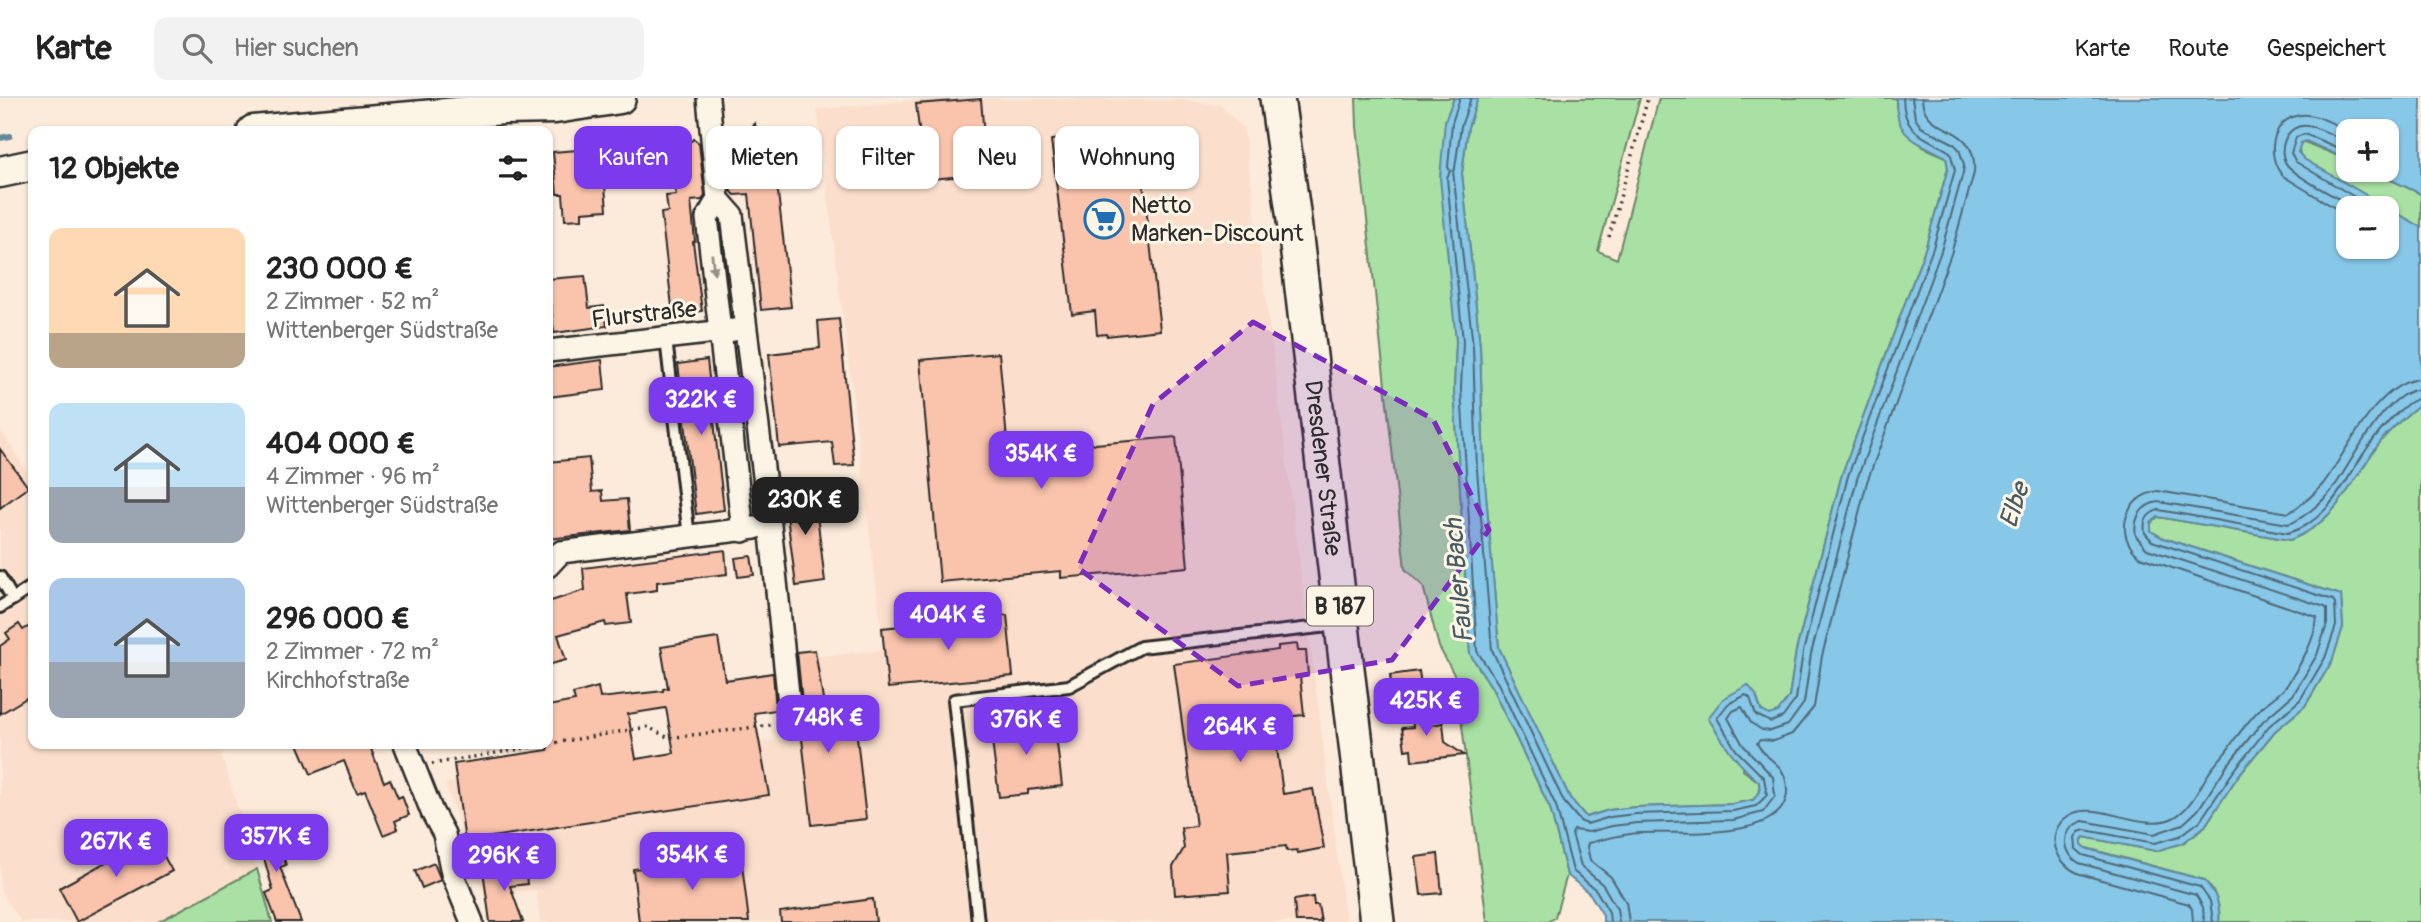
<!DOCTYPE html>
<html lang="de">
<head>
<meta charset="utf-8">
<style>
  :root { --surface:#fff; --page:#f2f2f2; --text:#222; --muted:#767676; --line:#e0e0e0; --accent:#7c3aed }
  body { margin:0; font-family:Pangolin,sans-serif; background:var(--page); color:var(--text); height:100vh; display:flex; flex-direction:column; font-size:26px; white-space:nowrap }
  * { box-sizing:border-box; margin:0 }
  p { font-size:23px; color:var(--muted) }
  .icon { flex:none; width:38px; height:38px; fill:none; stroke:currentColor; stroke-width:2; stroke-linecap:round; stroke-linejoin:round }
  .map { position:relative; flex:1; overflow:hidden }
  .side { position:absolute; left:28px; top:28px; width:525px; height:623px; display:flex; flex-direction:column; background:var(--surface); border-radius:14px; box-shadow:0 2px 5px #0004 }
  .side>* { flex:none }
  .banner { position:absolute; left:574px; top:28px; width:665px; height:63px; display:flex; gap:14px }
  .fabs { position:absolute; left:2336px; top:21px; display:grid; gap:14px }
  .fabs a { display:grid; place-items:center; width:63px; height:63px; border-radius:14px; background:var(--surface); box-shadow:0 2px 5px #0004; font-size:35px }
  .price { position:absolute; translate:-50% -60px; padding:0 16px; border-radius:14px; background:var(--accent); color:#fff; font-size:23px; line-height:46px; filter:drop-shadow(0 2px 4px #0008) }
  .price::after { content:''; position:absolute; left:50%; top:42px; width:21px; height:16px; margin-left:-10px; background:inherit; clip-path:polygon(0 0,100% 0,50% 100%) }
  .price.on { background:#222; color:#fff }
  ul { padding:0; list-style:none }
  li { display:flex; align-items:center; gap:21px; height:175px; padding:0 21px }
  li span { display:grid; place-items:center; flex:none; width:196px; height:140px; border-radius:14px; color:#555 }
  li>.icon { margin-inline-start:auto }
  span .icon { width:84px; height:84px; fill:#fffc; stroke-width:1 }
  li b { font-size:30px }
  h2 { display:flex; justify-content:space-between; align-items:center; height:84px; padding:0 21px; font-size:30px }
  .pill { padding:0 24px; border-radius:14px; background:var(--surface); box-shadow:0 2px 5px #0004; font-size:24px; line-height:63px }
  .pill.on { background:var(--accent); color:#fff }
  header { display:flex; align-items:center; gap:42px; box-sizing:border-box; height:98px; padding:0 35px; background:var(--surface); border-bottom:2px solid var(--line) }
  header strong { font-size:33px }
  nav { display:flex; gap:38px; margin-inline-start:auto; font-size:24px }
  .search { width:490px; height:63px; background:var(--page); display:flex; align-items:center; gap:18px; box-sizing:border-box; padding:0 24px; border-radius:14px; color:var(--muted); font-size:26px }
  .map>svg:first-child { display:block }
  .built { fill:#fbdfcc }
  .green { fill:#a9e0a3; stroke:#6a8667; stroke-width:2 }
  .water { fill:#87c7e8; stroke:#62899c; stroke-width:2; fill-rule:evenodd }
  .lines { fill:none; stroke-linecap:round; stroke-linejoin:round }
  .shore { stroke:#506977; stroke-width:2 }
  .stream { stroke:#62899c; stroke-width:6 }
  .building { fill:#fac3ac; stroke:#2b2b2b; stroke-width:2; fill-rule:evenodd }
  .lane-casing { stroke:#2b2b2b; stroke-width:16 }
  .street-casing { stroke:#2b2b2b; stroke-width:26 }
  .secondary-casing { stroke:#2b2b2b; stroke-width:35 }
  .primary-casing { stroke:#2b2b2b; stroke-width:38 }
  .path { stroke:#2b2b2b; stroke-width:3.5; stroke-dasharray:2 5; stroke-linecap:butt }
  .lane { stroke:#fcf5e5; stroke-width:10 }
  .street { stroke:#fcf5e5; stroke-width:21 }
  .secondary { stroke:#fcf5e5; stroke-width:30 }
  .primary { stroke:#fcf5e5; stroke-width:33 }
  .oneway { fill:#949088 }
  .marked { fill:#7b2cbf; fill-opacity:0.2; stroke:#7b2cbf; stroke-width:5; stroke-dasharray:14 9; stroke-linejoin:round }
  .labels { text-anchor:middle; stroke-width:6; stroke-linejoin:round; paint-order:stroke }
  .shield { fill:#fcf5e5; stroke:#6a6863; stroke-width:2 }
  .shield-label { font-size:23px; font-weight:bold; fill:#2b2b2b }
  .poi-label { font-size:24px; fill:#2b2b2b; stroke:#fcf5e5; text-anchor:start }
  .street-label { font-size:24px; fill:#2b2b2b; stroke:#fcf5e5 }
  .water-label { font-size:26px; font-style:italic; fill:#475a64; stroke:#fcf5e5 }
</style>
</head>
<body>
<header>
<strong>Karte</strong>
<div class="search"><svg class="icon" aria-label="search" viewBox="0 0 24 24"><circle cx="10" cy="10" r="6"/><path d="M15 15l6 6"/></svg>Hier suchen</div>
<nav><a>Karte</a><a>Route</a><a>Gespeichert</a></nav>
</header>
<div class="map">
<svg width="2421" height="824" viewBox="0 0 2421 824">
  <rect width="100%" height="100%" fill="#fcebda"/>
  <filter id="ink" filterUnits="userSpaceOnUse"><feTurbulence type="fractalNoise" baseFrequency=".0143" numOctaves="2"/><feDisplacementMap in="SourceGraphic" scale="14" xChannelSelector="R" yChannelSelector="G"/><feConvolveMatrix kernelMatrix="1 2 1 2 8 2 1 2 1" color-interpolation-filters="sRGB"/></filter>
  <g filter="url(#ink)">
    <g class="built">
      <path d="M938,0L1187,2L1222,8L1244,31L1346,824H540L536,792L485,799L445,686L799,639L791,561L884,552L817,11Z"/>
      <path d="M0,331L33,383V646H218L257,771L158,824H21L0,792Z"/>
    </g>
    <g class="green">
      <path d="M1356,0H1454L1445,23L1456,243L1454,291L1470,556L1492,590L1550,710L1567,777L1555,819L1548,824H1487L1456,580L1439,549L1423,488L1405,471L1357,29Z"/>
      <path d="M1478,0H1640L1598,153L1617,161L1659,0H1896V9L1923,49L1946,59L1948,70L1926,148L1842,376L1796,553L1789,599L1778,615L1769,617L1761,612L1756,597L1743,672L1759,684L1760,694L1753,702L1732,706L1636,709L1609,712L1586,719L1570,700L1499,550L1484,372L1480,248L1462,75L1468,29Z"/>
      <path d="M2302,43L2348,62V72H2370L2421,96V129L2300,59L2299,49Z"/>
      <path d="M2421,305V824H2219C2221,807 2216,794 2204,782L2083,749L2081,744L2084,739L2156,753L2194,738L2205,728L2238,678L2275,633L2305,608L2332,563L2343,529L2341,497L2163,440L2151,433V425L2158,419L2290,442C2339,423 2352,381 2381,343C2393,328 2407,317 2421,305Z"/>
      <path d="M257,771L272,824H158Z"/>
    </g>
    <path class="water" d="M1454,0H1478L1468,29L1462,75L1480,248L1484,372L1499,550L1570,700L1586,719L1609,712L1636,709L1732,706L1753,702L1760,694L1759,684C1736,665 1723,644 1708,620L1723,601L1748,587L1756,597L1761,612L1769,617L1778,614L1789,599L1796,553L1842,376L1926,148L1948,70L1946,59C1917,43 1895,41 1896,0H2421V96L2370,72H2387V33H2348V62L2306,43L2301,45L2298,54L2304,61L2421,129V305C2407,317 2393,328 2381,343C2353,380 2337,425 2290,442L2158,419L2151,425V433L2163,440L2341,497L2343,529L2332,563L2305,608L2275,633L2238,678L2205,728L2183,745L2156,753L2084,739L2082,741V748L2088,751L2204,782C2216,795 2221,807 2219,824H1603V817L1590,796L1567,777L1550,710L1492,590L1470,556L1454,291L1456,243L1440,80L1445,23ZM2348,110H2387V149H2348Z"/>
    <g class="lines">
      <g class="shore">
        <path d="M1460,0L1452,25L1448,69L1450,73L1447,80L1463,243L1461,291L1477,553L1499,587L1556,708L1573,773L1596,792L1609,814L1610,824"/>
        <path d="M1471,0L1461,28L1455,70L1453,73L1473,248L1477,372L1492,552L1564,704L1580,723L1587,726L1610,719L1636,716L1733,713L1756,708L1767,697L1764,680L1736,652L1717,620L1728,606L1746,597L1750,600L1756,617L1771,624L1783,619L1796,601L1803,554L1848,378L1933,150L1955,72L1950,54C1924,37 1904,38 1903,0"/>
        <path d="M2348,45C2336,39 2322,30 2308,28C2286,24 2274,56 2290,70C2304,84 2337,99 2355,110"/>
        <path d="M2348,54L2305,36L2296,39L2291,55L2296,64L2373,110"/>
        <path d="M2348,118L2283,78C2265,59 2271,20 2301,17C2317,15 2334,27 2349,33"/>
        <path d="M1619,824L1617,811L1603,787L1581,768L1572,736L1574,732L1589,734L1612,728L1637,725L1733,722L1763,714L1775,698L1773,679L1743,647L1728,620L1733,613L1742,609L1751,625L1762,632L1771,633L1788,627L1804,605L1811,556L1857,381L1941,153L1963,75L1964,67L1959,51L1953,45L1921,29L1915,20L1912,0"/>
        <path d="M1629,824L1626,804L1611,779L1590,762L1587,749L1588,745C1605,741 1622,736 1640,735C1674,733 1788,745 1787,692C1786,662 1766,665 1757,645L1760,642L1774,643L1792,636L1814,609L1822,558L1867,384L1951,156L1974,75C1978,21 1923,40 1922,0"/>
        <path d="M2193,824L2192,811L2189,806L2080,776C2056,767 2043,735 2068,718C2095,700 2141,735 2173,720C2190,712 2199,690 2209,675C2216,664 2226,656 2232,645C2240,634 2249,622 2259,612C2267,603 2280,597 2287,587C2300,567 2315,543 2317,519L2140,459C2113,438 2124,398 2158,393L2289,415C2301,407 2314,397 2323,386C2346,356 2377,283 2421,281"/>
        <path d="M2204,824L2203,809L2196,797L2079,765C2061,754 2061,730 2083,723L2154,736L2183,726L2198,712L2226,669L2263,623L2293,597L2317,557L2327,526V511L2325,509L2147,451L2136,438C2133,421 2141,406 2159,404L2288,426L2294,424C2308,416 2322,404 2332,392C2352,365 2384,293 2421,291"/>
        <path d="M2213,824L2210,803L2200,789L2083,757L2076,751L2075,739L2079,734L2085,732L2155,745L2180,738L2200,723L2233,674L2269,628L2300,602L2325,560L2336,528L2335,505L2333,502L2152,443L2145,435C2143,424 2147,415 2159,412L2288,435C2328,424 2345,383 2366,352C2375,339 2386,326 2398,314C2405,308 2412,301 2421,300"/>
      </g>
      <path class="stream" d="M0,40L10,38"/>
    </g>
    <g class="building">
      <path d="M981,1L987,76L908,83L904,40L920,39L916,6Z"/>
      <path d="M755,25L763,87L777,86L791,209L761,212L749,96L735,97L730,92L725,39L729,35L742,49Z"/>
      <path d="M1067,40L1069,61L1065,63L1062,69L1064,74L1071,77V82L1142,74L1160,232L1107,238L1106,236L1097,237L1095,213L1072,216L1051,42Z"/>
      <path d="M694,41L699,45L705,98L702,102L691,103L695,143L693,144L702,213L673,217L661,115L668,114L666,98L676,97L670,47L688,45Z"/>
      <path d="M602,50L607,112L582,114V121L565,122L563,96H557L553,54Z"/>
      <path d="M585,178L589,210L604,208L607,228L554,235L551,207L548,208V181Z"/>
      <path d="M839,221L854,367L835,368L832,344L779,349L769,256L820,250L818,223Z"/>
      <path d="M999,255L1010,375L1051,371L1049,350L1176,339L1188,469L1061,480V473L940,484L920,262Z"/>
      <path d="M602,262L605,292L548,299V269Z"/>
      <path d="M707,262L724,412L696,416L678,266Z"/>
      <path d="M0,351L28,389L0,410Z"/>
      <path d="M589,360L592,394L602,393L603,403L627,401L630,432L548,441V364Z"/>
      <path d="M814,391L825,484L796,488L784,394Z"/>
      <path d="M725,452L727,476L657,484V492L627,496L631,525L606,528L605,524L558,537L566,562L548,567V504L585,492L583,470Z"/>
      <path d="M751,458L754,477L738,479L735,460Z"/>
      <path d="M1007,517L1013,578L888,590L882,530Z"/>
      <path d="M19,526L23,532L33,526V596L0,616V548L10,541L6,535Z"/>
      <path d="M718,540L725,582L773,575L776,612L754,615L769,697L465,743L454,666L548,652V608L575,603L573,596L598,589L600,600L663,593V591L668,590L661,549ZM666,610L674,655L636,661L628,616Z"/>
      <path d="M1297,546L1298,553H1306L1308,577L1300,578L1304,617L1273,620L1283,696L1313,691L1324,750L1298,755L1297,752L1287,753L1286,748L1227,754L1230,793L1175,797L1173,769L1184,750L1181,730L1196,728L1174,566L1278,552V548Z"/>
      <path d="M815,552L828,633L856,630L866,721L812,727L801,632L804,623L797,554Z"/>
      <path d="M1419,573L1422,595L1393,598L1390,577Z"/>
      <path d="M1428,608L1430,627L1443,625L1445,644L1464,657L1412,663L1411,651L1405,652L1402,630L1413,629L1411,610Z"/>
      <path d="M1054,620L1062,688L1028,692V696L999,699L990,627Z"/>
      <path d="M298,646H383L371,651L384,684L390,681L398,700L402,698L409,717L395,723L398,731L383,737L365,692L357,695L344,663L311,676Z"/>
      <path d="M272,721L286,767L280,769L301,824H277L266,795L273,792L254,725Z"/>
      <path d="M153,738L172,773L77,824L59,790Z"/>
      <path d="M1438,756L1442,795L1421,797L1416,759Z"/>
      <path d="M741,758L749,824H639L633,771Z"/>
      <path d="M434,765L441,782L422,790L415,773Z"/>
      <path d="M525,767L527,786L510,788L523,824H490L483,772Z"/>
      <path d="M1313,799L1314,807H1318L1321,824H1296L1294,802Z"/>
      <path d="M873,801L876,824H781L780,814Z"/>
    </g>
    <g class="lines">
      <g class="lane-casing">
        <g id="lane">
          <path d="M1070,69L1153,60"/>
          <path d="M666,241L689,439"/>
          <path d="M0,479L13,501L0,509"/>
          <path d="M13,501L33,488"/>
          <path d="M978,824L954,602L1069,588L1141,549L1338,527"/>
        </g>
      </g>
      <g class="street-casing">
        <g id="street">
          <path d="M708,0L718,101L732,117L770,427L791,624"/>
          <path d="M718,101L707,120L743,433"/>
          <path d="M548,253L734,232"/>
          <path d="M548,468L561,454L755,430"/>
          <path d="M405,646L432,714L444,736L452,775L472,824"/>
        </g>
      </g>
      <g class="secondary-casing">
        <g id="secondary">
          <path d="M253,33L503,11L555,10L620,0"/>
          <path d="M0,74L33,67"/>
        </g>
      </g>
      <g class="primary-casing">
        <g id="primary">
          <path id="s1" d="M1277,0L1293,114L1377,824"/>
        </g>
      </g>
      <g class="path">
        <path d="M1609,139L1648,0"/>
        <path d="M432,666L648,629L669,640L771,627"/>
      </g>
      <use href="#lane" class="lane"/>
      <use href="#street" class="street"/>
      <use href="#secondary" class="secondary"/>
      <use href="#primary" class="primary"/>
    </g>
    <defs><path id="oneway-solid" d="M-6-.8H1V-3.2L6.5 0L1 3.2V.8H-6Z" transform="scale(1.75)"/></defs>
    <use class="oneway" href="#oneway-solid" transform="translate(713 166) rotate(83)"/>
  </g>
  <path class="marked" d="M1253,224L1433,321L1489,432L1392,562L1238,588L1078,470L1153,306Z"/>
  <defs>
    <g id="supermarket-ring" transform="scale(2.0125)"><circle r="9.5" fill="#fcf5e5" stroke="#1f6fb2" stroke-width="1.5"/><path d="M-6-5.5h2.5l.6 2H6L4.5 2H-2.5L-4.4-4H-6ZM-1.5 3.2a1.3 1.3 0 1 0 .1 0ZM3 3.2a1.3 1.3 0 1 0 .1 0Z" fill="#1f6fb2"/></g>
  </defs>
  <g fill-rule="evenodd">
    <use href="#supermarket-ring" x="1104" y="121"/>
  </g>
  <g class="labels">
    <rect class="shield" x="1307" y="488.5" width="66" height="39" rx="5"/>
    <g class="shield-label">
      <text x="1340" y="516">B 187</text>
    </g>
    <g class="poi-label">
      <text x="1131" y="115">Netto<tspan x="1131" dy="28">Marken-Discount</tspan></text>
    </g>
    <g class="street-label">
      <text transform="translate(644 216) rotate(-6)" y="8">Flurstraße</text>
      <text dy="8" stroke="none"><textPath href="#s1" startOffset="373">Dresdener Straße</textPath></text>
    </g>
    <g class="water-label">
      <text transform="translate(2014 407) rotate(-72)" y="9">Elbe</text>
      <text transform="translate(1458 483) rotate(-95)" y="9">Fauler Bach</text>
    </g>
  </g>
</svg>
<div class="fabs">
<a>+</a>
<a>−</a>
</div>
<b class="price" style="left:701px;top:339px">322K €</b>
<b class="price" style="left:1041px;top:393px">354K €</b>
<b class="price on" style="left:805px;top:439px">230K €</b>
<b class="price" style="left:948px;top:554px">404K €</b>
<b class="price" style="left:1426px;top:640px">425K €</b>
<b class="price" style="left:828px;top:657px">748K €</b>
<b class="price" style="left:1026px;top:659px">376K €</b>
<b class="price" style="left:1240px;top:666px">264K €</b>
<b class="price" style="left:276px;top:776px">357K €</b>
<b class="price" style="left:116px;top:781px">267K €</b>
<b class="price" style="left:692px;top:794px">354K €</b>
<b class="price" style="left:504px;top:795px">296K €</b>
<div class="banner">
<a class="pill on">Kaufen</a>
<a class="pill">Mieten</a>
<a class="pill">Filter</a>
<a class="pill">Neu</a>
<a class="pill">Wohnung</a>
</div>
<section class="side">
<h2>12 Objekte<svg class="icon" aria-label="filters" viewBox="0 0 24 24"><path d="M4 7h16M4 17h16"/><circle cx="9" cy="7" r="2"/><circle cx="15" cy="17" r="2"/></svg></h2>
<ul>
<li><span style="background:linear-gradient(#ffd9b3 75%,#b9a48a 0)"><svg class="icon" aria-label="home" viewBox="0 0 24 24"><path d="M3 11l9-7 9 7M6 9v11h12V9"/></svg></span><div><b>230 000 €</b><p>2 Zimmer · 52 m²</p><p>Wittenberger Südstraße</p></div></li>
<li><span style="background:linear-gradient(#bfe0f5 60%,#9aa5b1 0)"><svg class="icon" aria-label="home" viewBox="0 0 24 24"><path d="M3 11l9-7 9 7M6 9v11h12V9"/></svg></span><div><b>404 000 €</b><p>4 Zimmer · 96 m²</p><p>Wittenberger Südstraße</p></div></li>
<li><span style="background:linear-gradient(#a9c7e8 60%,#9aa5b1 0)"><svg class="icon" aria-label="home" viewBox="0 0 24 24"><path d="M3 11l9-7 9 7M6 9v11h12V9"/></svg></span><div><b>296 000 €</b><p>2 Zimmer · 72 m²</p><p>Kirchhofstraße</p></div></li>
</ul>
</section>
</div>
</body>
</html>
